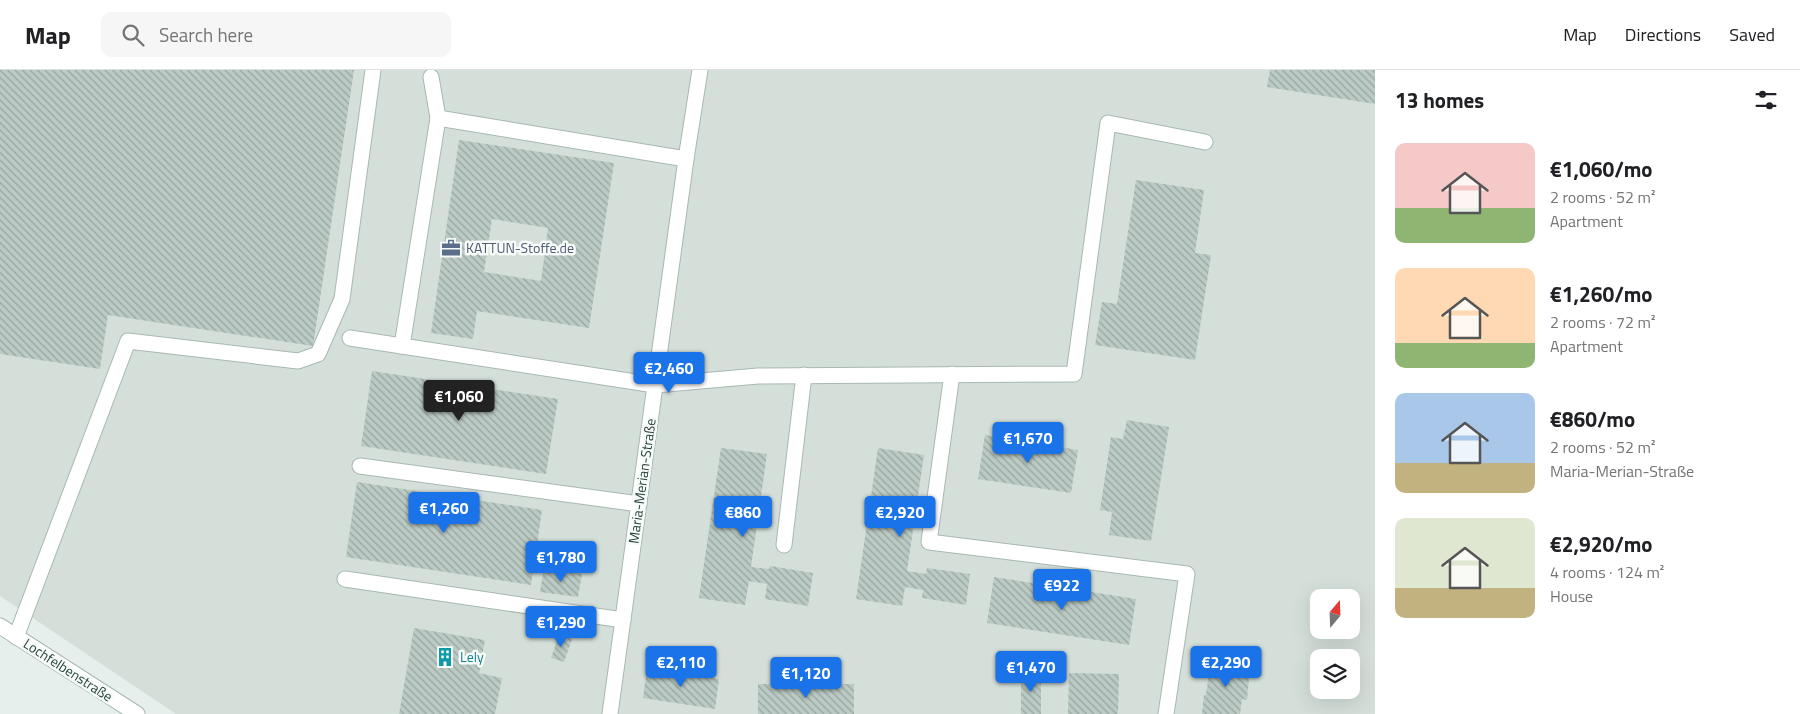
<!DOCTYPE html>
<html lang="en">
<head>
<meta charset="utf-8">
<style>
  :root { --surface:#fff; --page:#f6f6f6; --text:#202124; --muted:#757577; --line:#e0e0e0; --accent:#1a73e8 }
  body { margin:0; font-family:"Titillium Web",sans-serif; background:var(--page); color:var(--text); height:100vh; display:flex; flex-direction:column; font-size:19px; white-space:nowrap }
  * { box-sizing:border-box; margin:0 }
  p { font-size:16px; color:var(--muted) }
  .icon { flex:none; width:28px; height:28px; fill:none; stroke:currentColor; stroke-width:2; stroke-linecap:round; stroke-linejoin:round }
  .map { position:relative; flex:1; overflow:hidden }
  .drawer { display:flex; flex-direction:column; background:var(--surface); width:425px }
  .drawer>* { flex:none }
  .needle { width:32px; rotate:19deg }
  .controls { position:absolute; left:1310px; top:519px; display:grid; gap:10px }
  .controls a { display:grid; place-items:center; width:50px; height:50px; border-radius:10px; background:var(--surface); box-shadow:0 5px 20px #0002; font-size:25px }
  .price { position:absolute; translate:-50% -42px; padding:0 11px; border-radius:5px; background:var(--accent); color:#fff; font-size:16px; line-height:32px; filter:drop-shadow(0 1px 2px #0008) }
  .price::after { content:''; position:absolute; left:50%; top:30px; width:15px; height:11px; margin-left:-8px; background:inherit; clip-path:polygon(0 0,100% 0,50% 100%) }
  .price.active { background:#222; color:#fff }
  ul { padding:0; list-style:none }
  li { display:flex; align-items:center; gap:15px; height:125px; padding:0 20px }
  li span { display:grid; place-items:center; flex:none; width:140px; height:100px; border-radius:10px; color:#555 }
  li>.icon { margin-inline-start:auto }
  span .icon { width:60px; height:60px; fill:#fffc; stroke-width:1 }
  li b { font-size:21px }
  h2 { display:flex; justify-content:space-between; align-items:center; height:60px; padding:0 20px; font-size:21px }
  header { display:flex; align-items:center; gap:30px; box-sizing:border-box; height:70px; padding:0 25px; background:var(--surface); border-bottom:1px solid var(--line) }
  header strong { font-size:24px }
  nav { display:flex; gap:28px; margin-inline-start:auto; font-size:18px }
  .search { width:350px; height:45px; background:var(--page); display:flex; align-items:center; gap:12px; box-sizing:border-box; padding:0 18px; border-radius:10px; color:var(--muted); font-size:19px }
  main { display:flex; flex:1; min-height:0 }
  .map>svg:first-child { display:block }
  .built { fill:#d4dfda; fill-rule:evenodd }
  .building { fill:url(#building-back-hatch); fill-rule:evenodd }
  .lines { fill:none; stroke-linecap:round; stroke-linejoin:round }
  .minor-casing { stroke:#a8b8b2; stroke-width:17 }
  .minor { stroke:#fff; stroke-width:15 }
  .labels { text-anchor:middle; stroke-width:5; stroke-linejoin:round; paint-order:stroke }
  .service-label { font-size:14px; fill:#4e5e75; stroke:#f7fbf9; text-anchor:start }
  .street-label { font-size:14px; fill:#24423a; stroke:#f7fbf9 }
  .culture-label { font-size:14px; fill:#0d838f; stroke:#f7fbf9; text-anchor:start }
</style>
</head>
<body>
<header>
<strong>Map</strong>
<div class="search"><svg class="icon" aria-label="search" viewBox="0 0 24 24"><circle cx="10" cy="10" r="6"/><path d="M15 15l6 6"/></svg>Search here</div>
<nav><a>Map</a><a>Directions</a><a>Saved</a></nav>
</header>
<main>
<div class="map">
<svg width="1375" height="644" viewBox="0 0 1375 644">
  <defs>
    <pattern id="building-back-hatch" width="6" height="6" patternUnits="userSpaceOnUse" patternTransform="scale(1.25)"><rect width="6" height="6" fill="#bbcac4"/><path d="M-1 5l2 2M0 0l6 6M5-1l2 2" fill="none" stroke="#98a6a0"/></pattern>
  </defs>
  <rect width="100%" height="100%" fill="#e6efeb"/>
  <path class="built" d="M0,0H1375V644H176L0,526ZM1319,528H1351V560H1319ZM1319,588H1351V620H1319Z"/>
  <g class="building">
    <path d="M0,0H354L313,276L108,245L100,299L0,284Z"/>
    <path d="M1270,0H1375V34L1267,17Z"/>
    <path d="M459,70L614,93L589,258L477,241L473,269L431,263ZM492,149L548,158L541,211L484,202Z"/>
    <path d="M1136,110L1204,120L1195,183L1211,185L1195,290L1095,275L1102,232L1117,234Z"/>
    <path d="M372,301L558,329L546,404L361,376Z"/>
    <path d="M1127,350L1169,357L1151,471L1109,465L1112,442L1100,440L1111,367L1123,369Z"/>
    <path d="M985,365L1078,380L1071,423L978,409Z"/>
    <path d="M721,378L767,384L751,497L769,499L770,496L813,503L808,536L765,529L767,514L749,511L745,535L699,528Z"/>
    <path d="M878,378L924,385L907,501L926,504L927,498L970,504L966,535L922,528L923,520L905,517L902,536L856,529Z"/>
    <path d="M357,412L542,440L531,515L346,487Z"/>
    <path d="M544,498L582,504L578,527L540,522Z"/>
    <path d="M994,507L1136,529L1129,575L987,553Z"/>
    <path d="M414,558L485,570L479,603L502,608L495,644H399Z"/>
    <path d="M559,565L572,569L564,592L551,588Z"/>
    <path d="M1211,589L1230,591L1229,594L1250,597L1247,630L1242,629L1240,644H1202L1204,625H1206Z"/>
    <path d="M647,598L719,609L715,639L643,628Z"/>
    <rect x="1021" y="602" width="20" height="42"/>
    <path d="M1069,603L1119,604L1118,644H1068Z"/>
    <rect x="758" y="614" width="96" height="30"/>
  </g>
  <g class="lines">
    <g class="minor-casing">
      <g id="minor">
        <path d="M431,7L438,48"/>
        <path d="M350,268L655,315L758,306L1074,304L1108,53L1205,72"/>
        <path d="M402,276L438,48L686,89"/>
        <path d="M952,304L929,472L1187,504L1166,644"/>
        <path d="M360,396L639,434"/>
        <path d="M784,475L804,305"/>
        <path d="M345,509L623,550"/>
        <path d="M0,556L137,644"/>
        <path d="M16,567L128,271L298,291L318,284L342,229L373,0"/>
        <path d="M610,644L686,89L700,0"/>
      </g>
    </g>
    <use href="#minor" class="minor"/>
  </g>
  <defs>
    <g id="office-bare" transform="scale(1.5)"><path d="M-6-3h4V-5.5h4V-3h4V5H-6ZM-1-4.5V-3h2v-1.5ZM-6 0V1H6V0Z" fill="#5c6f8a" stroke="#f7fbf9" stroke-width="2.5" paint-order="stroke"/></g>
    <g id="building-bare" transform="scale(1.5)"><path d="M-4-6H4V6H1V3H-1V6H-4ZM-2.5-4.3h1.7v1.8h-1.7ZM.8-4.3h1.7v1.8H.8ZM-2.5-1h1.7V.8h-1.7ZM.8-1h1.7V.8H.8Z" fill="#0f9aa8" stroke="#f7fbf9" stroke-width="2.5" paint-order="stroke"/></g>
  </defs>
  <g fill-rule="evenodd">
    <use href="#office-bare" x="451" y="178"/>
    <use href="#building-bare" x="445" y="587"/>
  </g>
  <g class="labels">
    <g class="service-label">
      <text x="466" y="183">KATTUN-Stoffe.de</text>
    </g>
    <g class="street-label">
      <text transform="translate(642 411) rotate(-82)" y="5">Maria-Merian-Straße</text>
      <text transform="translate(68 600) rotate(33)" y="5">Lochfelbenstraße</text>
    </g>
    <g class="culture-label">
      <text x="460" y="592">Lely</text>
    </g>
  </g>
</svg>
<div class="controls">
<a><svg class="needle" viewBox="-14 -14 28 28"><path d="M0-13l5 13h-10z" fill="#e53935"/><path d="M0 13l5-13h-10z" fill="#757577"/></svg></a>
<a><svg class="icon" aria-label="layers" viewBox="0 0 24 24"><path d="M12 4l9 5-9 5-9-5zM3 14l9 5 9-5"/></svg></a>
</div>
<b class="price" style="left:669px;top:324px">€2,460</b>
<b class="price active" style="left:459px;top:352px">€1,060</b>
<b class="price" style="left:1028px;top:394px">€1,670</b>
<b class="price" style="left:444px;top:464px">€1,260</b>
<b class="price" style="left:743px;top:468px">€860</b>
<b class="price" style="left:900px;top:468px">€2,920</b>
<b class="price" style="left:561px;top:513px">€1,780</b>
<b class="price" style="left:1062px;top:541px">€922</b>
<b class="price" style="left:561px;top:578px">€1,290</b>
<b class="price" style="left:681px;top:618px">€2,110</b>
<b class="price" style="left:1226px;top:618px">€2,290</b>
<b class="price" style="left:1031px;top:623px">€1,470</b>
<b class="price" style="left:806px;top:629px">€1,120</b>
</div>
<section class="drawer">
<h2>13 homes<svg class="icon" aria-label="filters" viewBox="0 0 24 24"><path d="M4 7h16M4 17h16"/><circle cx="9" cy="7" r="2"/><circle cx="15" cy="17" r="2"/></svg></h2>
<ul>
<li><span style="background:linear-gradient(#f6c9c9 65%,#8fb573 0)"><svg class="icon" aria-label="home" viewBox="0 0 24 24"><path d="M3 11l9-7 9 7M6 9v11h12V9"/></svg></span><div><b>€1,060/mo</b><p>2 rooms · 52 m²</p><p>Apartment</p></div></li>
<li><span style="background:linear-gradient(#ffd9b3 75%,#8fb573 0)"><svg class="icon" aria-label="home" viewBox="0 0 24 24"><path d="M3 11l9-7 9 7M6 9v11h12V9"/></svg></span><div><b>€1,260/mo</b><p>2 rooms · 72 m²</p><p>Apartment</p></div></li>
<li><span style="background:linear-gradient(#a9c7e8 70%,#c2b280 0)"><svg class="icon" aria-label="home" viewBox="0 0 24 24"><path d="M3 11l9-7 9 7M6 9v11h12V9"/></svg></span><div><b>€860/mo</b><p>2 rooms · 52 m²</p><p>Maria-Merian-Straße</p></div></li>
<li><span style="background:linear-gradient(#dfe7d0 70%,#c2b280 0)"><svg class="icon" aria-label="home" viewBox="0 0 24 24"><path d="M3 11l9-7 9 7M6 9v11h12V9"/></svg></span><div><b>€2,920/mo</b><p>4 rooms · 124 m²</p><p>House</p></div></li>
</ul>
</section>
</main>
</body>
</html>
